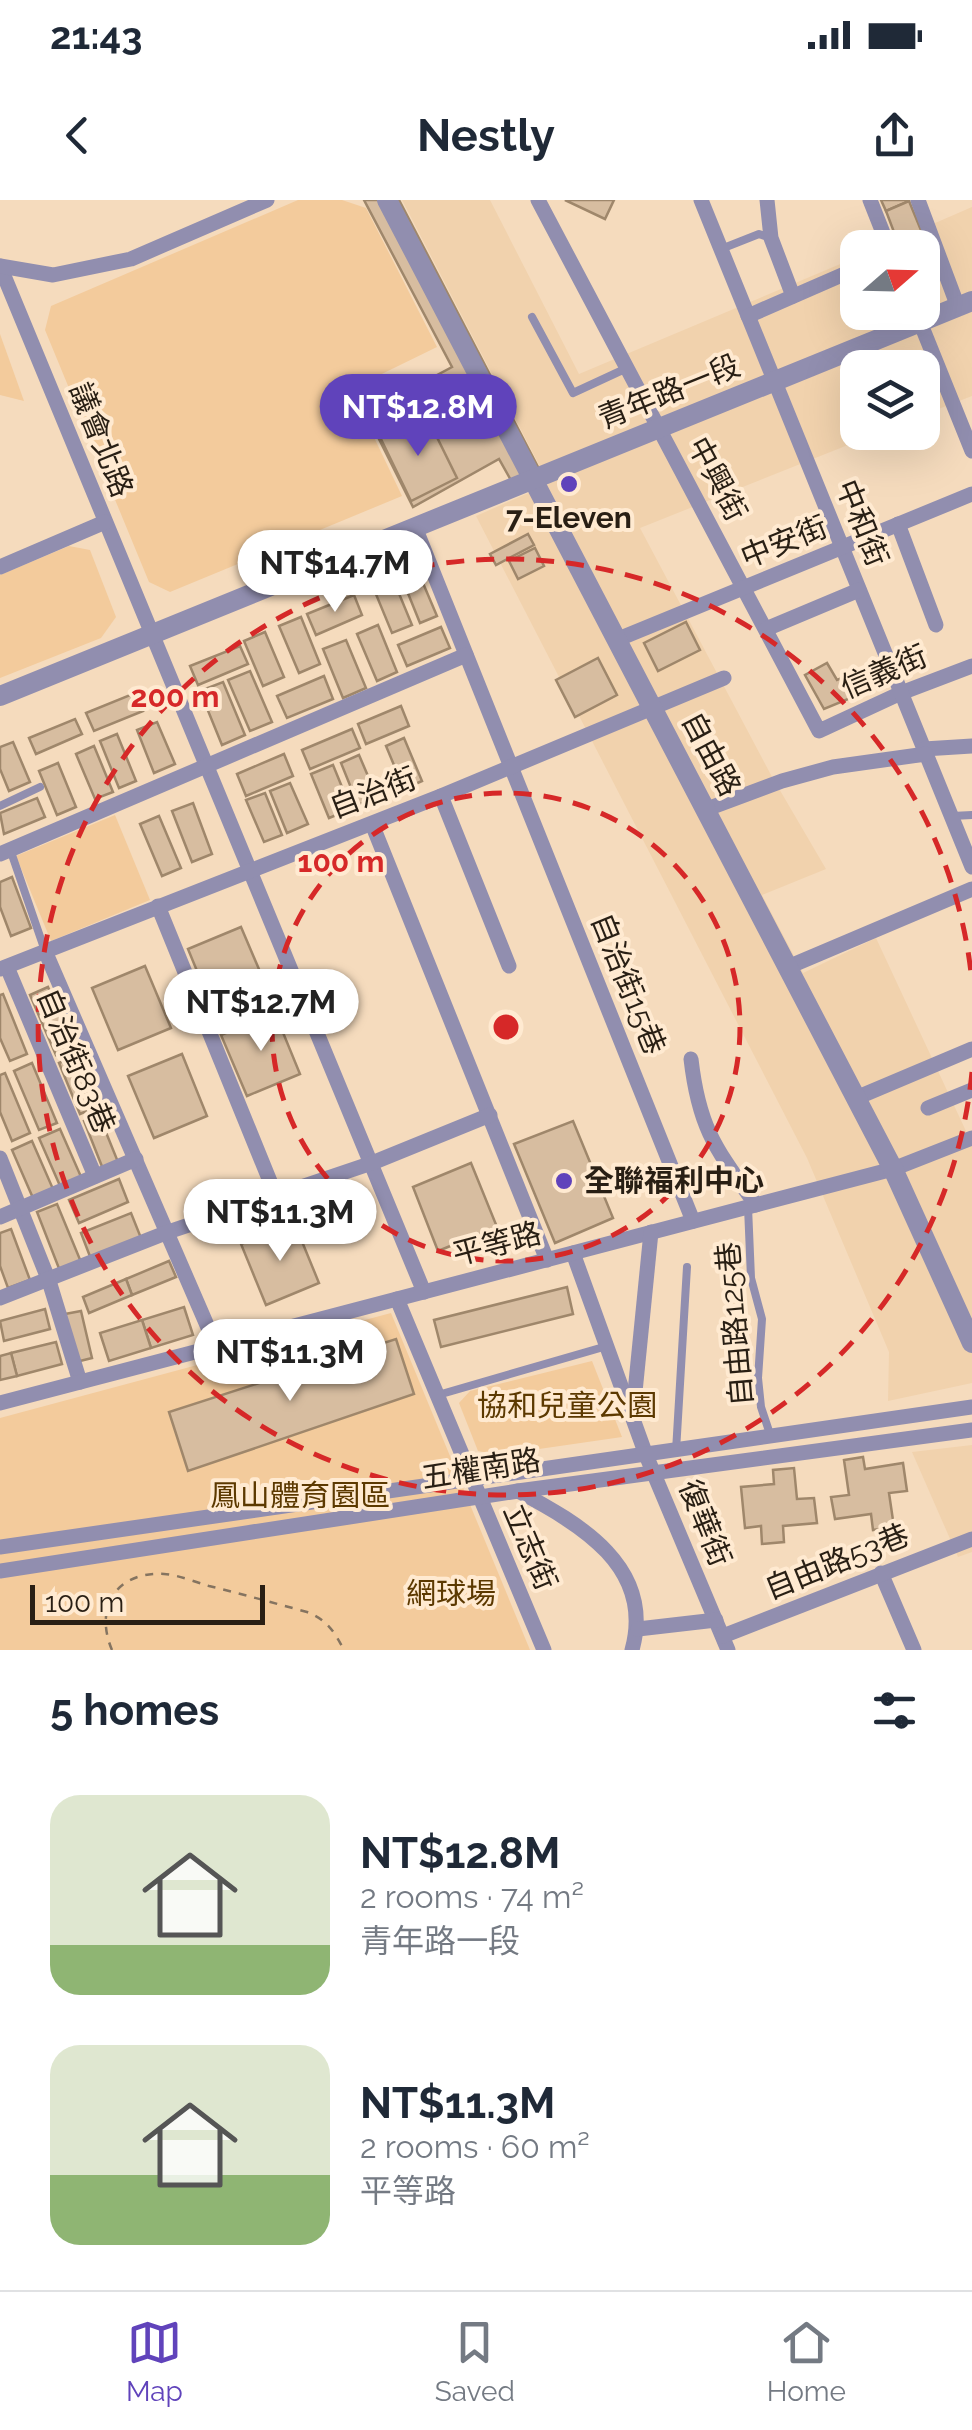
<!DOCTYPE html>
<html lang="en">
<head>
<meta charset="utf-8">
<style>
  :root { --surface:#fff; --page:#f2f2f3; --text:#1f2937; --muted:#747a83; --line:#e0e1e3; --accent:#6043bb }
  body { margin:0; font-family:Raleway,"Noto Sans TC",sans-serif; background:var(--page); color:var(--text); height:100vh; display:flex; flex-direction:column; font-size:38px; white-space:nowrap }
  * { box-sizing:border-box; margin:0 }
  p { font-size:32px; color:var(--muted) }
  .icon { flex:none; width:55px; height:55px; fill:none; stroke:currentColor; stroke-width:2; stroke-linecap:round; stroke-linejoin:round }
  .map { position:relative; height:1450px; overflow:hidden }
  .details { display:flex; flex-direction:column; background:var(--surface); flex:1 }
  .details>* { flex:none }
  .needle { width:65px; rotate:70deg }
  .controls { position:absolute; left:840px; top:30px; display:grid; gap:20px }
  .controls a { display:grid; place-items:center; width:100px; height:100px; border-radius:20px; background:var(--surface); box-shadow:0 10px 40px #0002; font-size:50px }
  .scale { position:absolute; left:30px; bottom:25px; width:235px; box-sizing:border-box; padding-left:10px; border:5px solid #291f14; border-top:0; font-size:28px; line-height:35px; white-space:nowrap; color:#291f14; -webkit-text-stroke:8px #ffead1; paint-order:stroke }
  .price { position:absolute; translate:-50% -85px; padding:0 22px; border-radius:35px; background:#fff; color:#222; font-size:32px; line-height:65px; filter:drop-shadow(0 2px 5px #0008) }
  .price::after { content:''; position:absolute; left:50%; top:60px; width:30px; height:22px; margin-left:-15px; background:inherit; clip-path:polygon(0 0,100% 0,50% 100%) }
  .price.selected { background:var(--accent); color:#fff }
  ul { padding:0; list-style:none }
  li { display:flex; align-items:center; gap:30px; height:250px; padding:0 50px }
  li span { display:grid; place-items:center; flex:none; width:280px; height:200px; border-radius:30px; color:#555 }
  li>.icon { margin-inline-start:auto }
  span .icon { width:120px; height:120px; fill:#fffc; stroke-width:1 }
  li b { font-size:42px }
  h2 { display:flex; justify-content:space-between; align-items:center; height:120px; padding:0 50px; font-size:42px }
  .status { display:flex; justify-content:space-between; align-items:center; height:70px; padding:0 50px; background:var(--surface); direction:ltr }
  .status svg { height:28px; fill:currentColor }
  header { display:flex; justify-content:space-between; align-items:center; height:130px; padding:0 50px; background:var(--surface); font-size:45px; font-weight:700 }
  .dock { display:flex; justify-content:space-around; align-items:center; height:140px; border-top:2px solid var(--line); background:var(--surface); font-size:28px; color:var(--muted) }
  .dock a { display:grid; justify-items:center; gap:5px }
  .dock .selected { color:var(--accent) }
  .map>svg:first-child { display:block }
  .built { fill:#f1d2ad }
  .green { fill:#f3cb9c }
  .building { fill:#d7bda0; stroke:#9f876b; stroke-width:2.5 }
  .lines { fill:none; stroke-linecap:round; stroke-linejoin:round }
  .path { stroke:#857460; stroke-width:2.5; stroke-dasharray:8 8; stroke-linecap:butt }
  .service { stroke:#918eaf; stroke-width:8 }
  .minor { stroke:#918eaf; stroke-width:15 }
  .tertiary { stroke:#918eaf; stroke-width:20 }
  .ring { fill:none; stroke:#d62828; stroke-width:5; stroke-dasharray:18 12 }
  .poi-dot { fill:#6043bb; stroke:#ffead1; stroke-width:4 }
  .labels { text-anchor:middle; stroke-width:8; stroke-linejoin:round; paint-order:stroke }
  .street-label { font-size:30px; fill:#291f14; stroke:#ffead1 }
  .poi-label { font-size:30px; font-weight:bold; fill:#291f14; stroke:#ffead1 }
  .park-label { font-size:30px; fill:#5c3900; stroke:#ffead1 }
  .centre { fill:#d62828; stroke:#ffead1; stroke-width:5 }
  .ring-label { font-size:30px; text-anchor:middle; font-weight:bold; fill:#d62828; stroke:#ffead1; stroke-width:8; stroke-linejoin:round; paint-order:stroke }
</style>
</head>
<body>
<div class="status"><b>21:43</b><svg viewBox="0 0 49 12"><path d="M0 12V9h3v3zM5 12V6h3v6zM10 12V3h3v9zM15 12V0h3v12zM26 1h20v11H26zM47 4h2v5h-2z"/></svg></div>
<header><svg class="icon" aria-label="back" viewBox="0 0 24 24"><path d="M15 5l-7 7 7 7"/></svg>Nestly<svg class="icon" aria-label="share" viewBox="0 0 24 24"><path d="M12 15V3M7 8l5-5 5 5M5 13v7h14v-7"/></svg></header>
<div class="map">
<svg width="972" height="1450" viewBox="0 0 972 1450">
  <rect width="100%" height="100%" fill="#f5dbbd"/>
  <g class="built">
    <path d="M402,0H490L579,174L857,57L858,112H922V48L880,47L972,7V196L923,215L922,168H858V232L878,233L640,328L771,575L826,669L762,695L803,773L876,738L972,944V1183L888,1201L889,1152L807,958L476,316L549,284Z"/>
    <path d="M972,1245V1352L958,1357L912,1252Z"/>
  </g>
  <g class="green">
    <path d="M298,0H342L366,8L437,147L351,189L402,296L170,392L149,382L45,130L51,106Z"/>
    <path d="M0,134L24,201L0,195Z"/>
    <path d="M69,346L90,350L116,417L101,438L0,478V375Z"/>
    <path d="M115,615L150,700L51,741L16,656Z"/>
    <path d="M391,1113L530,1450H0V1218Z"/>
    <path d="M592,1161L622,1237L498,1255L478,1251L459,1203L470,1191Z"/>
  </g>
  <g class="building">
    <path d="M364,0H399L538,267L512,282L499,259L413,307L366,213L452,167Z"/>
    <path d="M565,0H614L605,19Z"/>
    <path d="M881,0H909V1L886,11Z"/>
    <path d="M909,1L925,40L900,48L886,11Z"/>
    <path d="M429,221L457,278L411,301L379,235L402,223L406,232Z"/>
    <path d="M528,334L534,345L496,365L490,354Z"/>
    <path d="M535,348L544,366L518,379L509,361Z"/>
    <path d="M417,369L437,416L420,423L401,376Z"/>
    <path d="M393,379L412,425L392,433L373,387Z"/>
    <path d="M354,395L362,415L316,435L307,414Z"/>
    <path d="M301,417L320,464L299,473L279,426Z"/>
    <path d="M686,422L700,450L658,471L644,443Z"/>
    <path d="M378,425L397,472L377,481L357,434Z"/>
    <path d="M441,427L450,448L407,466L398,445Z"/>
    <path d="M265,432L284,477L263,486L244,441Z"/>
    <path d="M346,440L366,488L343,498L323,449Z"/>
    <path d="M240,446L248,464L198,485L190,466Z"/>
    <path d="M598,458L617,495L575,517L556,480Z"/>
    <path d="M827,463L837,480L862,470L870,490L824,509L805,475Z"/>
    <path d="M250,471L272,522L250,531L228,480Z"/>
    <path d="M324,476L333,499L287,518L277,496Z"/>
    <path d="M223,482L245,535L222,545L200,491Z"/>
    <path d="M135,493L143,511L94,531L86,513Z"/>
    <path d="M401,506L409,526L366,544L358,524Z"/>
    <path d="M75,519L82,534L36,554L29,538Z"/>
    <path d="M157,522L175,564L154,573L137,530Z"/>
    <path d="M352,529L360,548L310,569L302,550Z"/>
    <path d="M117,534L136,581L119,588L100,541Z"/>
    <path d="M404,538L422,581L404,589L386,546Z"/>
    <path d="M13,542L30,582L9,591L0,569V547Z"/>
    <path d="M94,546L113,592L95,599L76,554Z"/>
    <path d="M284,554L293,576L246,596L237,574Z"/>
    <path d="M359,555L377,597L358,605L341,563Z"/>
    <path d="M58,563L76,607L57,615L39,571Z"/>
    <path d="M333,565L351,609L329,618L311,574Z"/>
    <path d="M290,583L308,624L287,633L270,591Z"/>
    <path d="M265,593L282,635L264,642L246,600Z"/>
    <path d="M37,598L45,617L4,634L0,613Z"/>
    <path d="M193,603L212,654L192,662L172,611Z"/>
    <path d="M159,616L181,668L162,676L140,624Z"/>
    <path d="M12,677L31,728L11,736L0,707V682Z"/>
    <path d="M241,727L267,788L213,810L188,749Z"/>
    <path d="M145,766L171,828L118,850L92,788Z"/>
    <path d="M48,787L74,847L56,855L30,795Z"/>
    <path d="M3,794L27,854L10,861L0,838V795Z"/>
    <path d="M275,813L300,874L247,896L221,835Z"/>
    <path d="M182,854L207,916L154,938L128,876Z"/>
    <path d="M75,856L96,907L80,914L59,863Z"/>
    <path d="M32,863L57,923L39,930L14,871Z"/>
    <path d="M5,873L30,933L12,941L0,912V875Z"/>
    <path d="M99,915L118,962L103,969L84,921Z"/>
    <path d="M573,921L613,1018L555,1043L514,944Z"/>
    <path d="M60,929L82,979L61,988L39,938Z"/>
    <path d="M32,941L53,989L33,998L12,950Z"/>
    <path d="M471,963L497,1027L438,1051L413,987Z"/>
    <path d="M119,979L128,1002L79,1023L69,1000Z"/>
    <path d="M57,1004L81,1062L60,1071L37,1012Z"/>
    <path d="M131,1013L141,1038L91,1059L81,1033Z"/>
    <path d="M294,1022L319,1083L266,1105L241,1044Z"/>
    <path d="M11,1029L30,1080L8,1088L0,1066V1033Z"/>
    <path d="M169,1061L176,1077L132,1095L126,1079Z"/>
    <path d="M126,1079L132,1095L89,1113L83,1097Z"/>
    <path d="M567,1087L573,1114L441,1147L434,1120Z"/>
    <path d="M184,1107L193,1135L151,1148L142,1120Z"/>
    <path d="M45,1109L50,1129L4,1141L0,1121Z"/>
    <path d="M81,1111L92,1158L76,1162L65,1114Z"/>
    <path d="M142,1120L151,1148L109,1161L100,1133Z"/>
    <path d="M396,1139L414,1194L188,1271L169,1212Z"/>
    <path d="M56,1142L62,1164L17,1176L11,1153Z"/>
    <path d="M11,1153L17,1176L0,1180V1156Z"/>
    <path d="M863,1257L865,1269L903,1263L907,1291L889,1293L894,1327L873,1330L871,1314L835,1319L831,1297L849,1295L844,1260Z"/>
    <path d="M794,1268L797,1299L814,1298L817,1323L783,1326L784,1342L762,1344L761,1326L745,1328L741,1287L774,1284L773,1270Z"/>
  </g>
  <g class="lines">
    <path class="path" d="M112,1450C94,1408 116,1371 164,1374C179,1375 195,1382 209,1386C242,1394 274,1403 307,1412C327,1420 334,1431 344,1450"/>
    <g class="service">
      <path d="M721,49L759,34L771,38"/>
      <path d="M532,117L573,193L627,168"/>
      <path d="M0,606L40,587"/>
      <path d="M952,616L972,615"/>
      <path d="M10,649L45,751"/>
      <path d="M748,1007L751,1078L762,1119L758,1178L761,1207L771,1237"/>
      <path d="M438,1195L607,1146"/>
      <path d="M676,1251L687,1067"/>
    </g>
    <g class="minor">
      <path d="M538,0L819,531L901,493L972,466"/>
      <path d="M701,0L972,667"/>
      <path d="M767,0L771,38L793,96"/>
      <path d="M870,0L889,48"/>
      <path d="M918,0L958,107"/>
      <path d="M0,66L424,1092"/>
      <path d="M0,66L53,75L131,59L267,0"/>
      <path d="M916,112L972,251"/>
      <path d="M748,116L858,68"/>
      <path d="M898,324L936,425"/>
      <path d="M415,327L693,1021"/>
      <path d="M0,367L105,322"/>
      <path d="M766,429L859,390"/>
      <path d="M616,440L972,294"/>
      <path d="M924,549L972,546"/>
      <path d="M441,596L509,766"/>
      <path d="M707,609L782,581L833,567L926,554"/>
      <path d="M372,624L547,1060"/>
      <path d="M0,654L466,455"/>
      <path d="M158,706L276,996"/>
      <path d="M45,751L216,1146"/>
      <path d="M7,767L95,976"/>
      <path d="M788,767L972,689"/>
      <path d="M0,769L441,596L724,478"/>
      <path d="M691,859C699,929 716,949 756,1005"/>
      <path d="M856,898L972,849"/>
      <path d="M928,908L972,890"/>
      <path d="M0,958L49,1081L80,1182"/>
      <path d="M0,1017L136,959"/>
      <path d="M573,1053L646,1255L728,1450"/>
      <path d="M0,1098L168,1032L372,963L490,915"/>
      <path d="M397,1099L544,1450"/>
      <path d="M0,1203L893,969L972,938"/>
      <path d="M633,1212L651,1032"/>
      <path d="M518,1291C580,1324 655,1367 632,1450"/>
      <path d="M0,1347L972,1207"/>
      <path d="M0,1371L518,1291L972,1230"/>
      <path d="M881,1373L914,1450"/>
      <path d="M638,1429L716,1420"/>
      <path d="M723,1436L972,1339"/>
    </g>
    <g class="tertiary">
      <path d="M387,0L893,969L972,1143"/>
      <path d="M0,496L972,101"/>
    </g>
  </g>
  <g class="ring">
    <circle cx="506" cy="827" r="234"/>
    <path d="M972 872A468 468 0 1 1 972 782"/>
  </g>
  <g class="poi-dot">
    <circle cx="569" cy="284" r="10"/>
    <circle cx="564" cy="981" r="10"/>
  </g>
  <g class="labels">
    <g class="street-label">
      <text transform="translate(669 192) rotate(-22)" y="10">青年路一段</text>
      <text transform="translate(101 240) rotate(68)" y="10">議會北路</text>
      <text transform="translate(717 279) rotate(62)" y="10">中興街</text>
      <text transform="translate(862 323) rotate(68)" y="10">中和街</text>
      <text transform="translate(784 342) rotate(-22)" y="10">中安街</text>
      <text transform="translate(884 472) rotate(-23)" y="10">信義街</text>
      <text transform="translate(711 554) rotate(62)" y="10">自由路</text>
      <text transform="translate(373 593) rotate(-21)" y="10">自治街</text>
      <text transform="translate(628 784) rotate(68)" y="10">自治街15巷</text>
      <text transform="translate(76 861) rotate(67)" y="10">自治街83巷</text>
      <text transform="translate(497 1044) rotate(-15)" y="10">平等路</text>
      <text transform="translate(735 1124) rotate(-95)" y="10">自由路125巷</text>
      <text transform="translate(481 1269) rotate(-9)" y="10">五權南路</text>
      <text transform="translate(705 1323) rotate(68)" y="10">復華街</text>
      <text transform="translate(530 1347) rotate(67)" y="10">立志街</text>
      <text transform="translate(837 1362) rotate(-22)" y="10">自由路53巷</text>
    </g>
    <g class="poi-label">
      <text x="569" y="328">7-Eleven</text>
      <text x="584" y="991" text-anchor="start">全聯福利中心</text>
    </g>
    <g class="park-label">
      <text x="567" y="1216">協和兒童公園</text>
      <text x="300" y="1306">鳳山體育園區</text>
      <text x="451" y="1404">網球場</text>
    </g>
  </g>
  <circle cx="506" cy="827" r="15" class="centre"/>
  <g class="ring-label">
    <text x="175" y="507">200 m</text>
    <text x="341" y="672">100 m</text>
  </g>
</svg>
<div class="controls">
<a><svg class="needle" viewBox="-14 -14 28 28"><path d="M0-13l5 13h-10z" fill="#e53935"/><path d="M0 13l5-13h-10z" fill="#747a83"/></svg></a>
<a><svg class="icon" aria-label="layers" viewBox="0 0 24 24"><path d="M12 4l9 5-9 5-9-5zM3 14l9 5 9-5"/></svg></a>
</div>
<div class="scale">100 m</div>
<b class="price selected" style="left:418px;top:259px">NT$12.8M</b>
<b class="price" style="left:335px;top:415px">NT$14.7M</b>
<b class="price" style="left:261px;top:854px">NT$12.7M</b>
<b class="price" style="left:280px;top:1064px">NT$11.3M</b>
<b class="price" style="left:290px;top:1204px">NT$11.3M</b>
</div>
<section class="details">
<h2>5 homes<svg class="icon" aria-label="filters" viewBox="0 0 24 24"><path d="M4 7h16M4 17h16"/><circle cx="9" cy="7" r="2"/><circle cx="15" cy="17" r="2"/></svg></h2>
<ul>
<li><span style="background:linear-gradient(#dfe7d0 75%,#8fb573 0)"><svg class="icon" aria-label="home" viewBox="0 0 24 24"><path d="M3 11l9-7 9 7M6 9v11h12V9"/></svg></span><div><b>NT$12.8M</b><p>2 rooms · 74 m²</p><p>青年路一段</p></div></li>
<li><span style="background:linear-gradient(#dfe7d0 65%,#8fb573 0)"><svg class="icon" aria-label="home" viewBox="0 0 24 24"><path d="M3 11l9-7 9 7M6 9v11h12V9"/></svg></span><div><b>NT$11.3M</b><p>2 rooms · 60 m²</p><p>平等路</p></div></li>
</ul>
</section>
<nav class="dock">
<a class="selected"><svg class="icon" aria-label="map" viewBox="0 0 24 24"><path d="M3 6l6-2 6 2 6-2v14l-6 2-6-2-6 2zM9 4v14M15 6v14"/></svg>Map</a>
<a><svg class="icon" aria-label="saved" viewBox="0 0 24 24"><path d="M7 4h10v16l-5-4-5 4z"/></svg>Saved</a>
<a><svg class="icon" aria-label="home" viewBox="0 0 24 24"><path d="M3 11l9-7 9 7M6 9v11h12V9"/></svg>Home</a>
</nav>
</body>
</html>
